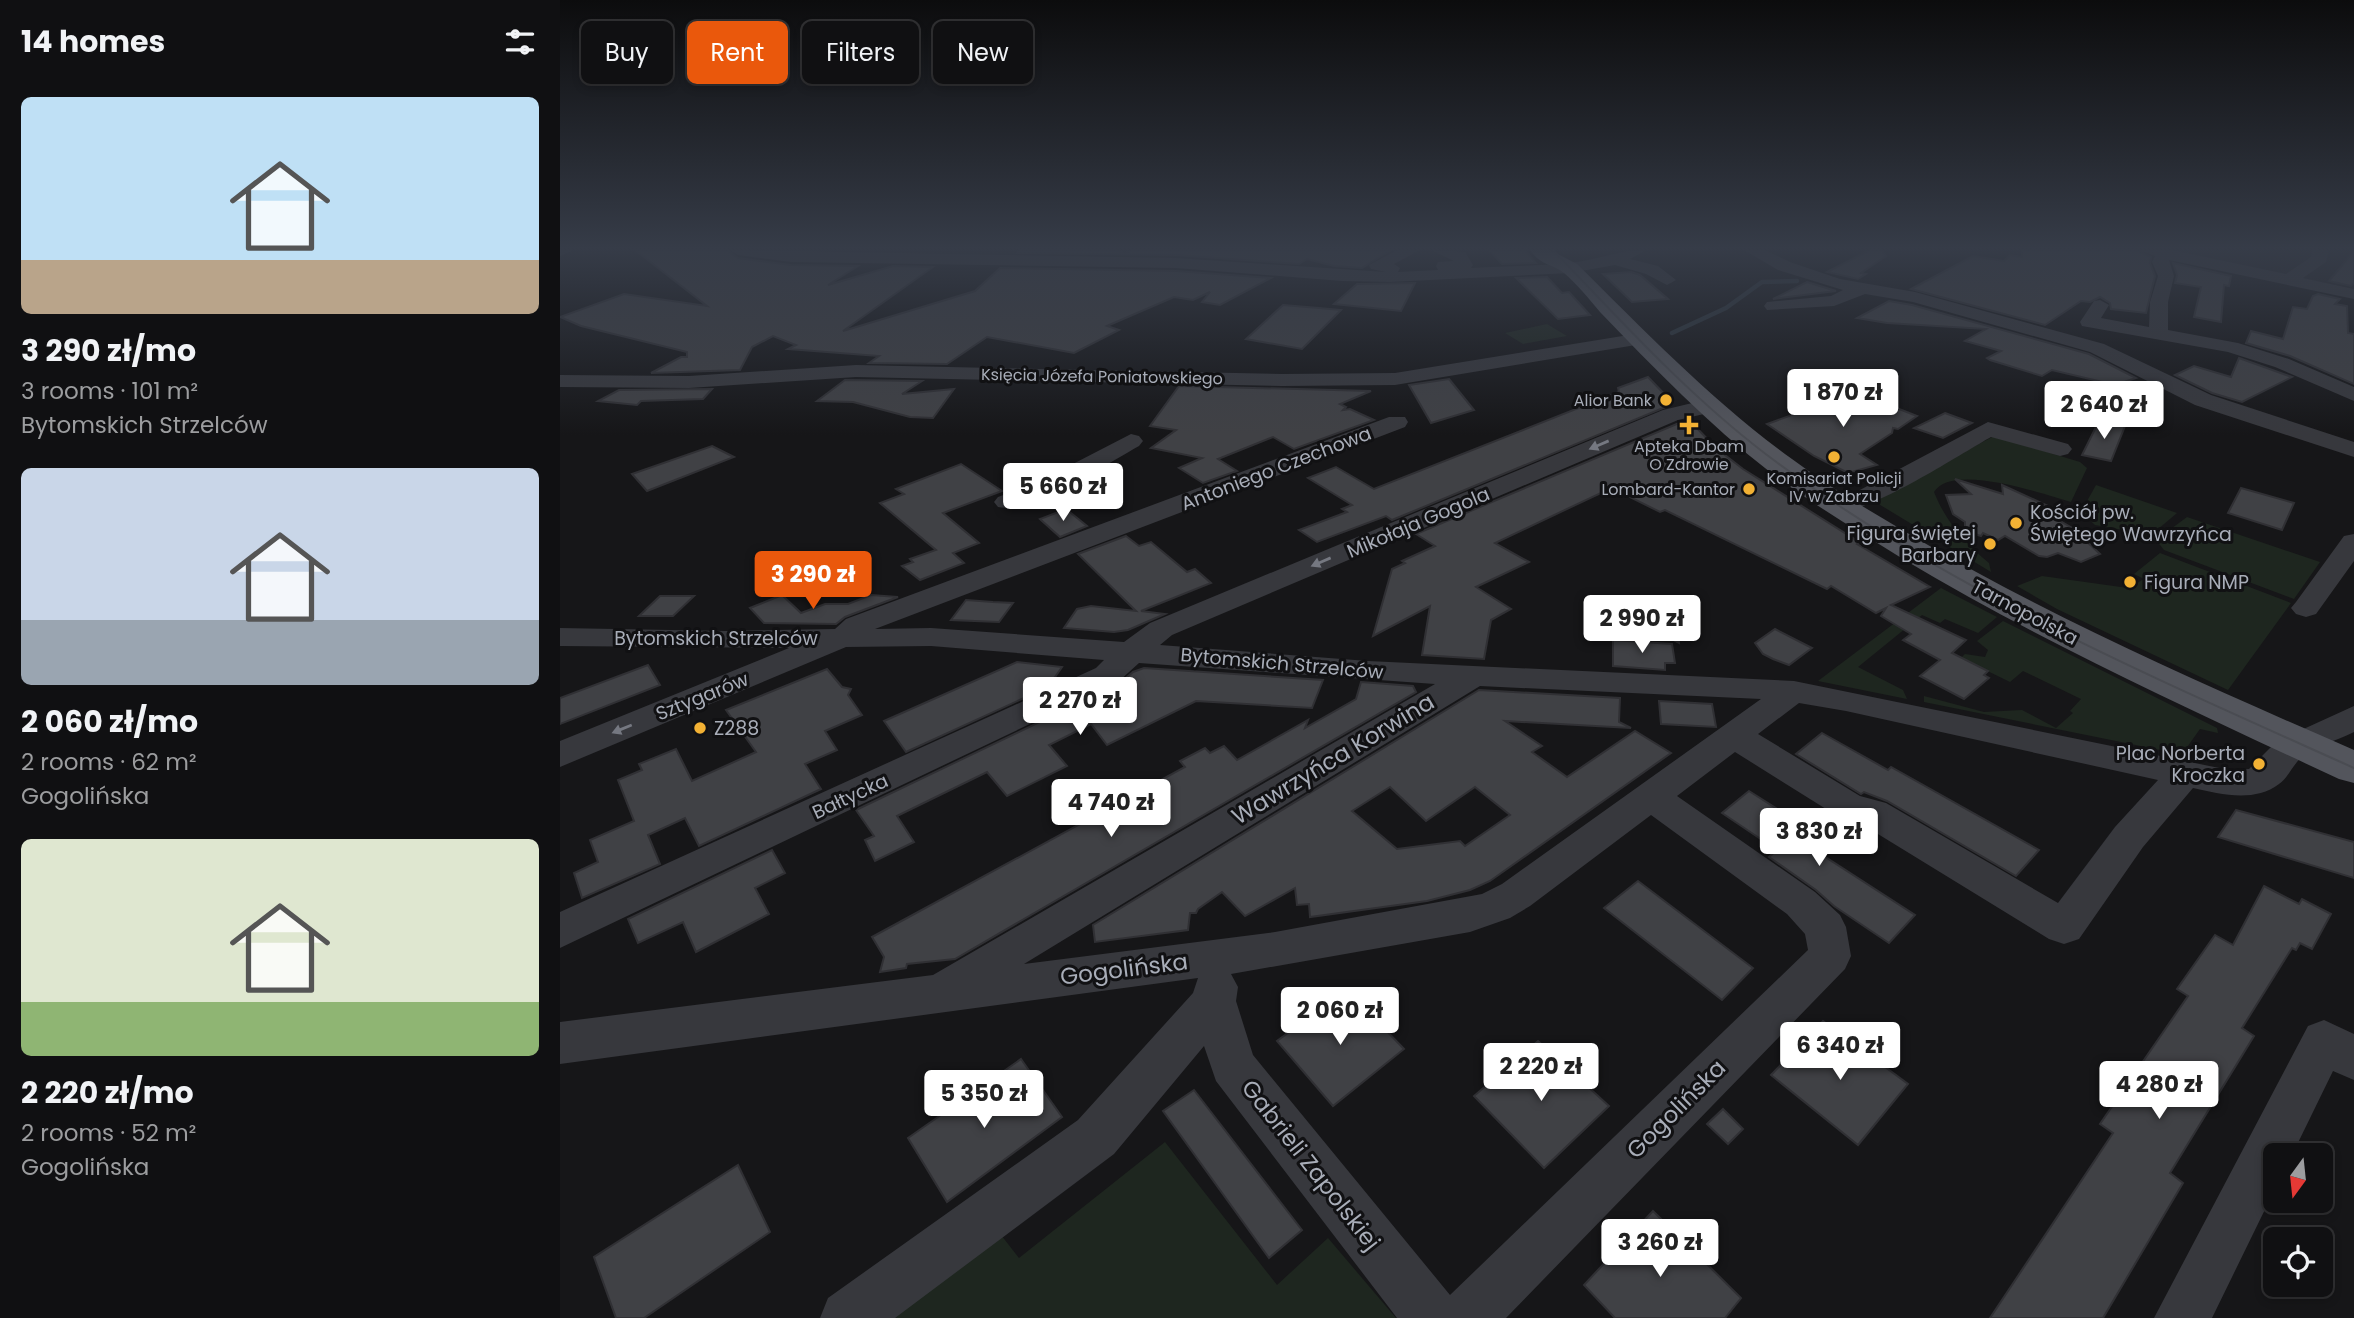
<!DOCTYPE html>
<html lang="en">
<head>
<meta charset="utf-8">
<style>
  :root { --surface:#101012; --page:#19191b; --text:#f1f3f6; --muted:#9c9d9f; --line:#303032; --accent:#ea580c }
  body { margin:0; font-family:Poppins,sans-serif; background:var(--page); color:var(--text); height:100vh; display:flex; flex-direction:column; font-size:26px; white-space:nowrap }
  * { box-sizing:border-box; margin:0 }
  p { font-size:23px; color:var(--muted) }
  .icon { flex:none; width:38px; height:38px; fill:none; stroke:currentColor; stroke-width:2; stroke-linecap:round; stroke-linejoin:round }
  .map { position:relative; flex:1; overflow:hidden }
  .sheet { display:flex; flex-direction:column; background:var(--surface); width:560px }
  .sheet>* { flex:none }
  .hud { position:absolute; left:21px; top:21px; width:665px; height:63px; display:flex; gap:14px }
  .needle { width:46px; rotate:195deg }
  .tools { position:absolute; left:1703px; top:1143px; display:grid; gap:14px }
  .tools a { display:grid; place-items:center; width:70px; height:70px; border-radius:10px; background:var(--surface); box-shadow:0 4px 10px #0003,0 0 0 2px var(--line); font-size:35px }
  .price { position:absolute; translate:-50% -60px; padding:0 16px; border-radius:7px; background:#fff; color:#222; font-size:23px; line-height:46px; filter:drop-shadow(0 2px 4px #0008) }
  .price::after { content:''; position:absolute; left:50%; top:42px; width:21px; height:16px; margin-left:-10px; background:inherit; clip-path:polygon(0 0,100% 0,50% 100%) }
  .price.selected { background:var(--accent); color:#fff }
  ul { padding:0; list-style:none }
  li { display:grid; align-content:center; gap:14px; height:371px; padding:0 21px }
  li span { display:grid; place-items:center; height:217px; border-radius:10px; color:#555 }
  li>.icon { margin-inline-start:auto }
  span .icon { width:126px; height:126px; fill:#fffc; stroke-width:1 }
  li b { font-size:30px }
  h2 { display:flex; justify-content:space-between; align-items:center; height:84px; padding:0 21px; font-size:30px }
  .chip { padding:0 24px; border-radius:10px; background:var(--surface); box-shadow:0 4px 10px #0003,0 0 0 2px var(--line); font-size:24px; line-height:63px }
  .chip.selected { background:var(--accent); color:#fff }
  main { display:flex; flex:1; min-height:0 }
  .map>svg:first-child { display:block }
  .built { fill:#222225 }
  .green { fill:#1e261f }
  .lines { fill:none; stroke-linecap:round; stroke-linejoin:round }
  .stream { stroke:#2c353c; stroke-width:4.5 }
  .building { fill:#404145; stroke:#303034; stroke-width:2; fill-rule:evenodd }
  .minor { fill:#37383d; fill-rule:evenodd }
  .major { fill:#53555c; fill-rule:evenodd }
  .tram { stroke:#4a4c52; stroke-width:2 }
  .oneway { fill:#757881 }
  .poi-dot { fill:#f2b134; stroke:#111113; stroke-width:2.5 }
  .labels { text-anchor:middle; stroke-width:6; stroke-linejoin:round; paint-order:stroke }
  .far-street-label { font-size:16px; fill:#a8adb8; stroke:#111113 }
  .far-poi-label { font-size:16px; fill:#a8adb8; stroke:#111113; text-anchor:end }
  .street-label { font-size:19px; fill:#a8adb8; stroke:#111113 }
  .poi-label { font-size:19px; fill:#a8adb8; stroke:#111113; text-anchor:start }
  .near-street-label { font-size:23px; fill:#a8adb8; stroke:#111113 }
</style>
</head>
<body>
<main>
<section class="sheet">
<h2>14 homes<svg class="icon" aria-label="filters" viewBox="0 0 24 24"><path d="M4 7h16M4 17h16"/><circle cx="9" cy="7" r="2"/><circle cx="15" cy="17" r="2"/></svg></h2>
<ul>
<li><span style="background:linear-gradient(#bfe0f5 75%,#b9a48a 0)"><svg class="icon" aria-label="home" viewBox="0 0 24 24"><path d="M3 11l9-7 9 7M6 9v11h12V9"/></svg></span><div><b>3 290 zł/mo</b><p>3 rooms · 101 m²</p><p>Bytomskich Strzelców</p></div></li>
<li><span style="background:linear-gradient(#c9d6e8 70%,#9aa5b1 0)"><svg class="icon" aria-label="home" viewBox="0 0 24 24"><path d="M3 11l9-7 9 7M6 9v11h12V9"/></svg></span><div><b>2 060 zł/mo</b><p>2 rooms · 62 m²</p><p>Gogolińska</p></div></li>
<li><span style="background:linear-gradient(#dfe7d0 75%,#8fb573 0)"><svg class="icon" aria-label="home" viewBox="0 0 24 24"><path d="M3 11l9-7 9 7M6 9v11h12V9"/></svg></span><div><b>2 220 zł/mo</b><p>2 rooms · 52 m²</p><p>Gogolińska</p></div></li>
</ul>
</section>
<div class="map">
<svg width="1794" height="1318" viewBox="0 0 1794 1318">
  <rect width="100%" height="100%" fill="#161618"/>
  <path class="built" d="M1609,250H1794V289Z"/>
  <g class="green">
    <path d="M987,324L1007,336L963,344L945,333Z"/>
    <path d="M1434,436L1520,462L1527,468L1511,502C1483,494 1392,462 1374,492C1386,522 1404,542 1429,563L1431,572L1312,500Z"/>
    <path d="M1536,485L1617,513L1591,535L1535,525L1521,512Z"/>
    <path d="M1627,517L1760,562L1734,599L1604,550L1596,540Z"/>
    <path d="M1600,553L1731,603L1668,690L1497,609L1457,586L1482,576L1568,588L1584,579L1574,574Z"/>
    <path d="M1381,588L1437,617L1418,633L1385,619L1380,623L1362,615L1298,667L1343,690L1347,699L1258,681Z"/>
    <path d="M1443,621L1657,728L1658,733L1640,729L1625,750L1640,758L1364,702V696L1424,712L1462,710L1496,728L1513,713L1510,711L1521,699L1463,671L1450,682L1401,658L1405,654L1425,657L1428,650L1417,641Z"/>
    <path d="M605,1142L717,1285L768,1238L836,1318H311L434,1226L459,1258Z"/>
  </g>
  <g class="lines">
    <path class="stream" d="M1112,333L1166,308L1202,282L1237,281"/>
  </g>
  <g class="building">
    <path d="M75,250H167L178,258L231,265L298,266L268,285L333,266L373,267L283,331L415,291L440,268L616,271L711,278L660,305L642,302L650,292L633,300L614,297L547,326L559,330L514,353L427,337L387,364L309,363L319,356L228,349L236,345L213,336L192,347L180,370L91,373L121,357H127V352L21,326L0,317L64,294L147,306Z"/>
    <path d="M459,250H555L565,253L573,250H831L802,268L774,266L747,259L739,264L616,255L457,253Z"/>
    <path d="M929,250H965L976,263L942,264Z"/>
    <path d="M1310,250H1322L1326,256L1301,273L1306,274L1298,279L1267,272Z"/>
    <path d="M1462,250H1577L1591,257L1590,263L1595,276L1586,313L1551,309L1550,303L1540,297L1530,302L1521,301L1485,325L1351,289L1413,256L1444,261L1450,255L1462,257Z"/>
    <path d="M1794,251V283L1791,286L1769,281Z"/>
    <path d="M1613,263L1671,276L1669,286L1664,285L1661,322L1634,317L1641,287L1615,283L1617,275Z"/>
    <path d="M1071,272L1080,275L1108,299L1072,302L1043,274Z"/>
    <path d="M987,277L1002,293L1009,292L1030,315L998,319L956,278Z"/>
    <path d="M1247,282L1276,291L1213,299Z"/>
    <path d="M855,283L841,311L774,304L797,284Z"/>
    <path d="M1758,294L1780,299L1775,304L1787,306L1788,333L1794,334V384L1730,356L1686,343L1691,331L1723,339L1733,307L1747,309L1753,296Z"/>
    <path d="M1329,301L1352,305L1529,354L1576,378L1555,385L1492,370L1482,376L1430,360L1427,358L1441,351L1405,341L1426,329L1327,323L1297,318Z"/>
    <path d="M723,305L759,308L781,310L742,349L686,339Z"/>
    <path d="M1679,358L1732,377L1682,402L1652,393L1615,375L1634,366L1671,377Z"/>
    <path d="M1088,377L1111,401L1108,406L832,520L826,516L757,542L739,530L787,512L782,509L792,505L748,478L776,467L814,489L1059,392L1058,388Z"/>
    <path d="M889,379L914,410L871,423L849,385Z"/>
    <path d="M285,380L362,381L342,394L394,389L373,418L350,417L293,402L257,401Z"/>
    <path d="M619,386L811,391L780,404L786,407L783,410L790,409L814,420L734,449L713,437L658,459L677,471L643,483L619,468L642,458L591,448L616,430L590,426Z"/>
    <path d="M152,389L143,399L81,401L77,405L38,401L59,390Z"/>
    <path d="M1296,392L1357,416L1338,429L1333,428L1332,433L1300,454L1317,465L1288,473L1254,456L1207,424Z"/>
    <path d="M1385,413L1412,423L1383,438L1354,428Z"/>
    <path d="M1540,419L1565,426L1551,461L1522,455Z"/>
    <path d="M1119,423H1132L1156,448L1183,469L1299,542L1297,544L1370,587L1331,605L1406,640L1392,653L1428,671L1424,675L1429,678L1404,699L1360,676L1380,660L1343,640L1351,634L1321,616L1326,608L1316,613L1271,586L1267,589L1105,510L1100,512L1058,491L1052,494L1045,491L935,543L969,562L916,587L951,609L931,620L924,659L862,655L870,606L813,636L832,569L845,563L842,561L875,546L856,534Z"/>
    <path d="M152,446L174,457L87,491L72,474Z"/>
    <path d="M401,464L442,491L383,513L419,543L393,553L404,563L360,580L342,566L353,562L350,559L376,550L320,503L344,494L336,489Z"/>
    <path d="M1395,479L1443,494L1442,485L1510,516L1495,518L1528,537L1523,538L1540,554L1521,562L1498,553L1487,557L1479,556L1445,536L1438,540L1423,533L1421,536L1411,533L1405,526V522L1393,514L1386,495L1411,494Z"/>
    <path d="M1681,488L1734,503L1722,530L1668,513Z"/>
    <path d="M506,509L527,526L500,537L480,519Z"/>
    <path d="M566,536L579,546L591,542L627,572L635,569L651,583L581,611L605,614L568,630L554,632L504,628L517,609L531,606L576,611L518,554Z"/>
    <path d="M222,595L241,613L265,604H288L311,595L338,597L285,617L276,624L204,623L190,608Z"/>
    <path d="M100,596H134L113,616H79Z"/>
    <path d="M1095,598L1127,616L1117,622L1119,643L1068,615Z"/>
    <path d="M406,600L433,602L453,603L439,622L391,620Z"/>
    <path d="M1215,629L1252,648L1229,665L1213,659L1203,654L1195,643Z"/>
    <path d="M1053,640L1112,644L1115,663H1105V670L1053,666Z"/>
    <path d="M457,662L502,667L488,687L346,752L324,721Z"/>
    <path d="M88,665L100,685L0,724V698Z"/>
    <path d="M584,668L763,680L752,708L636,701L547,745L531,724L489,745L507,766L447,796L427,772L337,816L354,842L315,861L305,840L314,836L296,810L559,684L573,672Z"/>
    <path d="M267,669L282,687L291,689L288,695L302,715L265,731L277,750L245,764L261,789L139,846L125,818L88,835L100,864L22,898L14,873L38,862L30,840L74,821L58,780L82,770L79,764L116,749L132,781L196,752L166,710Z"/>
    <path d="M801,682L853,686L856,692L395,959L347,964L346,968L320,972L324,957L312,937L625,767L620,761L645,748L650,753L664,746L677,760L748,720L745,728L796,699Z"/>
    <path d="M919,690L1060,698L1059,722L1071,728L945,721L982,746L972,752L1007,777L1075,731L1111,753L930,881L910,890L867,901L750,917L749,904L737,905L735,888L685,916L662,892L638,909L636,913H630L628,930L535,942L533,925ZM830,787L866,821L915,787L950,815L905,846L900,841L837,849L792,811Z"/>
    <path d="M1099,701L1152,704L1156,727L1101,724Z"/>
    <path d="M1262,733L1328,770L1331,767L1479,850L1456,876L1327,801L1304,792L1301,794L1236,754Z"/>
    <path d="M1189,791L1244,826L1233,836L1355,915L1329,943L1274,906L1256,890L1209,857L1217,850L1162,813Z"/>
    <path d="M1676,810L1794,842V878L1658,837Z"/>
    <path d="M212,850L225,873L195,888L209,914L136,952L123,922L78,943L68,919Z"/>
    <path d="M1078,881L1193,968L1162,1000L1044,908Z"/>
    <path d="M1704,886L1739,904L1742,899L1771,914L1752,949L1740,943L1736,950L1732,948L1682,1028L1694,1036L1610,1173L1623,1183L1543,1318H1430L1553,1133L1540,1124L1628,996L1617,989L1655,935L1673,945Z"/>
    <path d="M787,990L844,1049L773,1106L717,1041Z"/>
    <path d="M1263,1021L1348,1084L1298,1145L1211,1075Z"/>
    <path d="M978,1041L1049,1106L984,1168L914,1096Z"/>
    <path d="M461,1059L502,1117L387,1202L348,1138Z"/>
    <path d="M634,1090L742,1230L709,1258L603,1111Z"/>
    <path d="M1163,1109L1183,1129L1168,1144L1147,1124Z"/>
    <path d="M178,1165L210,1232L84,1318H56L34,1257Z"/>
    <path d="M1093,1211L1181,1298L1165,1318H1055L1024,1285Z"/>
  </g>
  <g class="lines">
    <g class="minor">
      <path d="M0,250H14L0,256Z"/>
      <path d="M170,250L616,258L826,272L811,269L809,265L837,250H860L834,264L840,268L838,272L878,270L876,266L878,262L894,261L871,250L905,252L913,265L911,268C944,266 978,266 1010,263C1037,260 1059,250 1086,250L1070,259L1098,266L1116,280L1107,285L1086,274L1055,265L1010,273L830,282L782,281L616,268L231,262L178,255Z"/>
      <path d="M1184,250H1205L1230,262L1280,279L1355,292L1544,344L1651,395L1794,442V457L1635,405L1530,352L1353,302L1305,294L1274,306L1207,310L1204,306L1207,302L1271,296L1283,290L1218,270Z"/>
      <path d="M1579,250H1612L1726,274L1751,257L1752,250H1769L1766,262L1743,278L1794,289V299L1609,260L1614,276L1608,302V330L1678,343L1729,359L1794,387V401L1715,367L1668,352L1522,326L1520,322L1534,301L1540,300L1549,305L1541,318L1589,327L1590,302L1598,276L1592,262L1595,256Z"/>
      <path d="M1081,333L1091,339L1088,343L835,385L722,386L296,377L129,388L0,387V375L129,376L296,365L722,374L835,373Z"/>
      <path d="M1149,399L1157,401L1160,406L1157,411L1118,420L612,635L600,645L808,661L1234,681L1669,770L1689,769L1717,741L1794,706V732C1776,741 1755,746 1740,759C1732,766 1728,778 1719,784C1694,803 1660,794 1633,788L1583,847L1519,939L1504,944L1489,939L1300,823L1274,814L1175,752L1117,796L1255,892L1280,915L1286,927L1291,956L1285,969L946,1318H837L656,1081L644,1046L554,1154L335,1318H260L268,1298L518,1120L633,993L638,978L0,1064V1022L373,975L875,684L579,663L558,682L0,948V912L536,668L544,660L371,646L286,647L0,767V741L229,648L0,646V628L166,631L275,629L286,619L829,417H845L848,422L845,427L315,629L371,628L564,642L590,623L1103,410ZM920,686L1201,699L942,884L922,894L715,932L464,964ZM1239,703L1286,711L1598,780L1555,827L1498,903L1326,803L1300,796L1198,734ZM1091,815L1227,914L1245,934L1248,950L890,1295L693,1055L676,1001L678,987L671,974L910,932L950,918L970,906Z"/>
      <path d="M1428,422L1508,444L1512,449L1508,454L1500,456L1431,437C1400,454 1302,519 1272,511L1268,506L1272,501L1298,491Z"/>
      <path d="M571,434L579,436L583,441L579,446C550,462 469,515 438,507L434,502L438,497L478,482Z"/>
      <path d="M1794,534V561L1756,614L1746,617L1736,614L1731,608L1736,602L1784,536Z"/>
      <path d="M1764,1020L1794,1034V1080L1773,1071L1732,1155H1715V1189L1652,1318H1594L1748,1026Z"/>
    </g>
    <path class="major" d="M970,250H990L1017,264C1086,332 1153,402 1232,459C1273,490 1317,515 1361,541C1500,622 1647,686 1794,750V783L1779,779C1631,710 1483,643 1343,559C1298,531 1252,504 1210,472C1148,424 1094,368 1040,312C1029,299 1017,284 1004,273C991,263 981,266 970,250Z"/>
    <path class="tram" d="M993,250C1061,321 1128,395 1207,455C1385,589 1592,677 1794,768"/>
  </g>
  <defs><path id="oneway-solid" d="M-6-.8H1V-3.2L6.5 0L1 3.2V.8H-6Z" transform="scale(1.75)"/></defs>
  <g class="oneway">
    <use href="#oneway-solid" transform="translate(1039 445) rotate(157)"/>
    <use href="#oneway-solid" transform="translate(761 562) rotate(157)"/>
    <use href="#oneway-solid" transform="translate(62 729) rotate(158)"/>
  </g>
  <linearGradient id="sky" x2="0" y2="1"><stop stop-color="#0c0c0d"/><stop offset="0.57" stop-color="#363c48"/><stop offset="1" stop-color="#363c48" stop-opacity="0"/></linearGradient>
  <rect width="1794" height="435" fill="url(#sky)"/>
  <g class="poi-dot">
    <circle cx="1106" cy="400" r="7"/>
    <path d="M1125.5 414.5h7v7h7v7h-7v7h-7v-7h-7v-7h7z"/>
    <circle cx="1274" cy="457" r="7"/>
    <circle cx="1189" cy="489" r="7"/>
    <circle cx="1456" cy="523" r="7"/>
    <circle cx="1430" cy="544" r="7"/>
    <circle cx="1570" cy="582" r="7"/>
    <circle cx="140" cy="728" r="7"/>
    <circle cx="1699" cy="764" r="7"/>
  </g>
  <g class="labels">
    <g class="far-street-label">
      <text transform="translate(542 376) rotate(1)" y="6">Księcia Józefa Poniatowskiego</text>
    </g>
    <g class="far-poi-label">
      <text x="1092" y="406">Alior Bank</text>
      <text x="1129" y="452" text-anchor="middle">Apteka Dbam<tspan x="1129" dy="18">O Zdrowie</tspan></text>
      <text x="1274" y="484" text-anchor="middle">Komisariat Policji<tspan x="1274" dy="18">IV w Zabrzu</tspan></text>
      <text x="1175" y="495">Lombard-Kantor</text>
    </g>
    <g class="street-label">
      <text transform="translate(716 468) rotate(-21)" y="7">Antoniego Czechowa</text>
      <text transform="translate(858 522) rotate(-23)" y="7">Mikołaja Gogola</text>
      <text transform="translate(1465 612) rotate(28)" y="7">Tarnopolska</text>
      <text x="156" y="645">Bytomskich Strzelców</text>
      <text transform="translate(722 663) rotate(5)" y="7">Bytomskich Strzelców</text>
      <text transform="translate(142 696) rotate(-22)" y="7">Sztygarów</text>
      <text transform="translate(290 796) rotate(-25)" y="7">Bałtycka</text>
    </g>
    <g class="poi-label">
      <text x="1470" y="519">Kościół pw.<tspan x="1470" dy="22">Świętego Wawrzyńca</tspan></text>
      <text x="1416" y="540" text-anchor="end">Figura świętej<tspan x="1416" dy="22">Barbary</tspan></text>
      <text x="1584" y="589">Figura NMP</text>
      <text x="154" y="735">Z288</text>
      <text x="1685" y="760" text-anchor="end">Plac Norberta<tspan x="1685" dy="22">Kroczka</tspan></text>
    </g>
    <g class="near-street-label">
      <text transform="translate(773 759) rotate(-31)" y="8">Wawrzyńca Korwina</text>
      <text transform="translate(564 969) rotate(-7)" y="8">Gogolińska</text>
      <text transform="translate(1116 1109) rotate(-45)" y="8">Gogolińska</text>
      <text transform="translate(751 1165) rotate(52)" y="8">Gabrieli Zapolskiej</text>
    </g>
  </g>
</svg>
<div class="tools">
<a><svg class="needle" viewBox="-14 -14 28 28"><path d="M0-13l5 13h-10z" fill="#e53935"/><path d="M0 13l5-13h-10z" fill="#9c9d9f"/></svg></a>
<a><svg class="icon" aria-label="locate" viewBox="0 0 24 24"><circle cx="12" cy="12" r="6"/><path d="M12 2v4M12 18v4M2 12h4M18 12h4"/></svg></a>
</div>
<b class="price" style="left:1283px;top:429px">1 870 zł</b>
<b class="price" style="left:1544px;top:441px">2 640 zł</b>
<b class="price" style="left:503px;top:523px">5 660 zł</b>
<b class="price selected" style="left:253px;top:611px">3 290 zł</b>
<b class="price" style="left:1082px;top:655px">2 990 zł</b>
<b class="price" style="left:520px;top:737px">2 270 zł</b>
<b class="price" style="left:551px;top:839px">4 740 zł</b>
<b class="price" style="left:1259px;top:868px">3 830 zł</b>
<b class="price" style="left:780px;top:1047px">2 060 zł</b>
<b class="price" style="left:1280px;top:1082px">6 340 zł</b>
<b class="price" style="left:981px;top:1103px">2 220 zł</b>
<b class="price" style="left:1599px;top:1121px">4 280 zł</b>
<b class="price" style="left:424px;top:1130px">5 350 zł</b>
<b class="price" style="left:1100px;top:1279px">3 260 zł</b>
<div class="hud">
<a class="chip">Buy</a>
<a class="chip selected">Rent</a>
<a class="chip">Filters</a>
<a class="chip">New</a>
</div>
</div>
</main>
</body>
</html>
